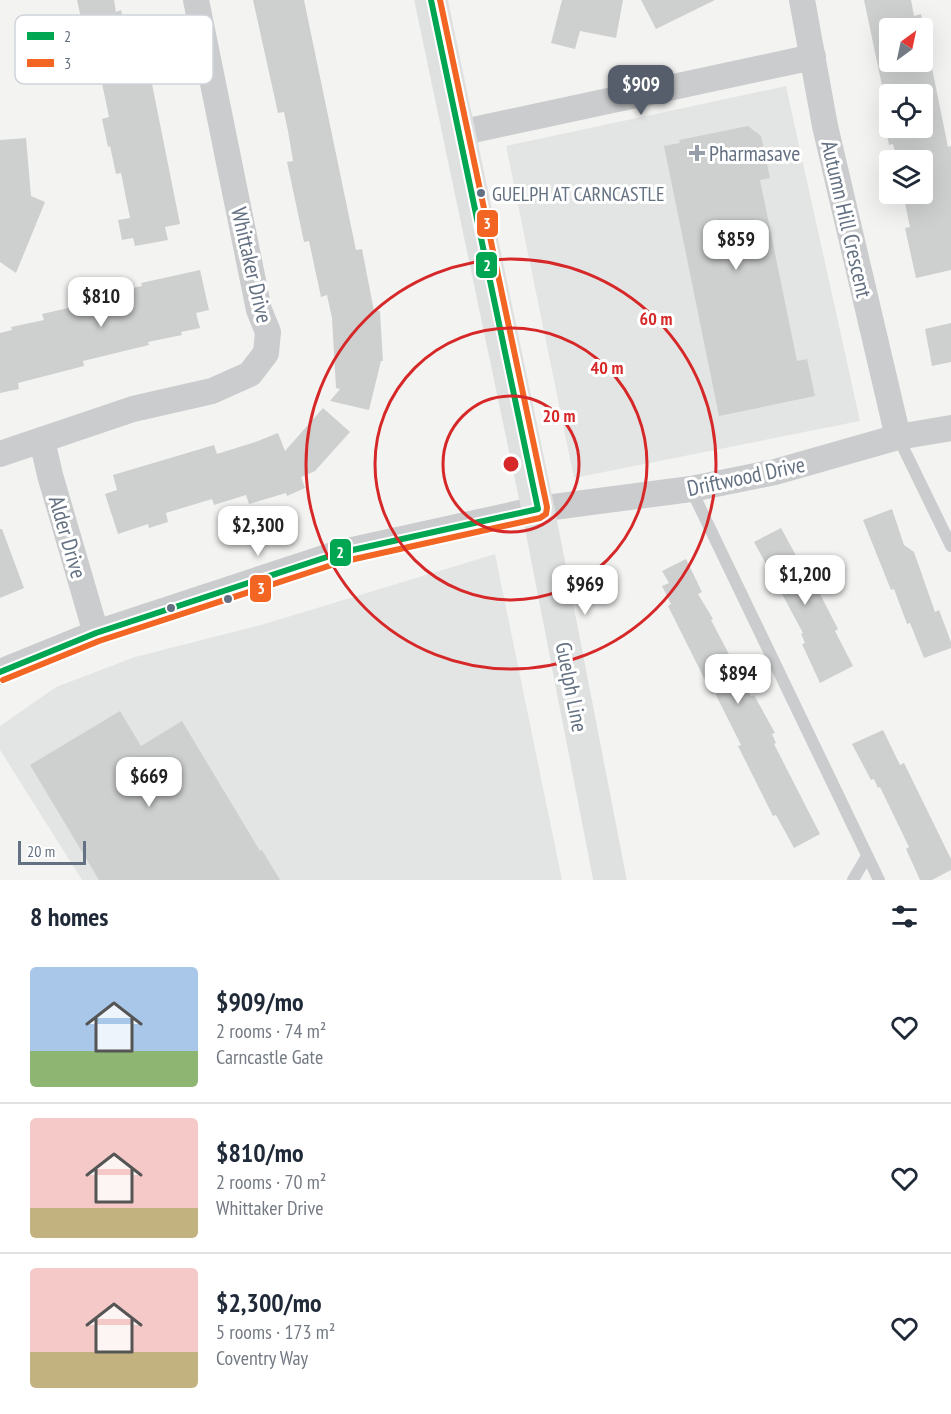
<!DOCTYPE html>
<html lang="en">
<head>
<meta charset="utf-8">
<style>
  :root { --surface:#fff; --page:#f6f6f7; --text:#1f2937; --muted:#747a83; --line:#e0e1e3; --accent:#555e6a }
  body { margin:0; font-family:"PT Sans Narrow",sans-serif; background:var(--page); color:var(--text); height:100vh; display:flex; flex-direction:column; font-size:22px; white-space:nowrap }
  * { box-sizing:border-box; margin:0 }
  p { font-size:20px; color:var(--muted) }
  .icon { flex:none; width:33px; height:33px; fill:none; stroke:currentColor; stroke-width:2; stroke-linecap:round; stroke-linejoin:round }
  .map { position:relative; height:880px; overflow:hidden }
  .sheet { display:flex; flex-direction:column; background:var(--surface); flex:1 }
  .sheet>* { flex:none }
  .needle { width:39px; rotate:33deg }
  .buttons { position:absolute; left:879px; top:18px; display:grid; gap:12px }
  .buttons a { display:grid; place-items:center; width:54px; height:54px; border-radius:6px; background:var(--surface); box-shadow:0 6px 24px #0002; font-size:30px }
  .scale { position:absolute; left:18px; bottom:15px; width:68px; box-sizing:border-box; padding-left:6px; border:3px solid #647182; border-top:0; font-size:16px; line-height:21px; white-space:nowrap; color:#647182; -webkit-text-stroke:4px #fff; paint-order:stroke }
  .price { position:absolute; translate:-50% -51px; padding:0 14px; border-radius:12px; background:#fff; color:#222; font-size:20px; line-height:39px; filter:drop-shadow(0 2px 3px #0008) }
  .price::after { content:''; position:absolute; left:50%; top:36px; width:18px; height:14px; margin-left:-9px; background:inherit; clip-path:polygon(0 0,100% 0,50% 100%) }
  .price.current { background:var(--accent); color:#fff }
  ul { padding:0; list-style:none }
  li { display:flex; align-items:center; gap:18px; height:150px; padding:0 30px }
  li+li { border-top:2px solid var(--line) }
  li span { display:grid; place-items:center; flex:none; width:168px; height:120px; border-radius:6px; color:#555 }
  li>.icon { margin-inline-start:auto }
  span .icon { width:72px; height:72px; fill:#fffc; stroke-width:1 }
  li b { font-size:26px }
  h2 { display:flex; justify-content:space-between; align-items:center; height:72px; padding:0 30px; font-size:26px }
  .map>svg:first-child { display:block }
  .built { fill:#e3e5e4 }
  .building { fill:#cecfcf; fill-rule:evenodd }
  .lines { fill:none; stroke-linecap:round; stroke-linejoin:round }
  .service { stroke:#cbcccd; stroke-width:12 }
  .minor { stroke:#cbcccd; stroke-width:26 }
  .secondary { stroke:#dfe0e0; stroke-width:33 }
  .bus-1-casing { stroke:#fff; stroke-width:10 }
  .bus-2-casing { stroke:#fff; stroke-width:10 }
  .bus-1 { stroke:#00a651; stroke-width:6 }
  .bus-2 { stroke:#f26522; stroke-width:6 }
  .ring { fill:none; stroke:#d62828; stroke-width:3 }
  .poi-dot { fill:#969fa9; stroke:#fff; stroke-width:2 }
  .bus-dot { fill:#647182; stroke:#fff; stroke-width:2 }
  .labels { text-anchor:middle; stroke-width:6; stroke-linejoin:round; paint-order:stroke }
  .bus-label { font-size:20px; fill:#647182; stroke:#fff; text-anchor:start }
  .poi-label { font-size:22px; fill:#647182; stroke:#fff; text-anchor:start }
  .street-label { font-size:22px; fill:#647182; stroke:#fff }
  .key { fill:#fff; stroke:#d0d4da; stroke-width:1.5 }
  .key-label { font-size:16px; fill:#647182 }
  .centre { fill:#d62828; stroke:#fff; stroke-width:3 }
  .ring-label { font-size:18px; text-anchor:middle; font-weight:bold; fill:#d62828; stroke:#fff; stroke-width:6; stroke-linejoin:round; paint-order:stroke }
  .line-badge { stroke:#fff; stroke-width:2 }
  .badge-label { font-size:16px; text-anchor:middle; font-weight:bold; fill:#fff }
</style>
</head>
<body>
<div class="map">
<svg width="951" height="880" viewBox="0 0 951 880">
  <rect width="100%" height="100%" fill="#f3f4f2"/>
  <g class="built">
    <path d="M786,86L860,421L574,478L506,146Z"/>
    <path d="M495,554L562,880H82L0,750V726L56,687L135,657L261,625Z"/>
  </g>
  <g class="building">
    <path d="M77,0H114L116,12L121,10L124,22L139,19L180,224L165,227L168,240L135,246L133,238L122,240L118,220L130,218L121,173L116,174L110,146L108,147L102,119L109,117L94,45L82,47L78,28L83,27Z"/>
    <path d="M253,0H304L356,250L362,249L374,311H380L383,361H381L369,410L330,401L340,389L336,388L332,318L327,295L321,297L309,241L304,242L287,162L293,161L288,131L284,112L278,113Z"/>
    <path d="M562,0H623L616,38L580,31L575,49L551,43Z"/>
    <path d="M641,0H715L656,29Z"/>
    <path d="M864,0H911L914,16L921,14L948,147L951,146V270L916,278L905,228L910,227L903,194H922V160H897L893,144L889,145L879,96L884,95ZM890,28H922V62H890ZM890,94H922V128H890Z"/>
    <path d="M748,126L761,136L770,178L760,180L797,361L807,359L815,396L719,416L664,146L680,143L679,140Z"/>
    <path d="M26,138L31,196L45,202L16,273L0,262V140Z"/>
    <path d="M200,270L209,310L196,313L200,328L181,332L182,335L148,342L149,345L83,361L84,366L18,383L19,389L0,393V333L12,330L11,327L44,320L42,314L77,306V303L109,296L108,293L142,286L141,283Z"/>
    <path d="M951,323V362L932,366L925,329Z"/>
    <path d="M323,408L350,432L315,471L301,477L305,488L287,496L286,493L249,504L246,495L214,505L212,499L166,513L168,522L149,528L148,524L118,534L105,494L117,490L113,475L214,445L217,454L258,441L278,433L285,451Z"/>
    <path d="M892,509L904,545L914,552L935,612L939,610L951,642V648L924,658L910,623L907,624L894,589L891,590L863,520Z"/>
    <path d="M781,528L799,561L802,559L838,629L835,631L853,666L820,683L802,644L805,643L801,634L803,633L754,542Z"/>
    <path d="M0,529H2L24,588L0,598Z"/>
    <path d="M686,559L702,592L698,594L713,619L711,620L751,696L754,695L775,733L772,734L776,743L774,744L820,834L794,848L776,815L773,816L738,746L741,745L715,693L712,694L668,606L671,604L662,586L669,583L662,571Z"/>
    <path d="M120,711L141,746L182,721L260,851L262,850L280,880H99L30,765Z"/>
    <path d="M883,730L900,765L904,763L951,859V870L932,880H920L906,849L909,847L880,787L878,788L874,779L871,780L852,744Z"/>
  </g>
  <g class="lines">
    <g class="service">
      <path d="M898,437L951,546"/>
      <path d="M691,489L879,880"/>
      <path d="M853,880L867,856"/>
    </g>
    <g class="minor">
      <path d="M802,0L825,126L898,437"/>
      <path d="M459,133L813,57"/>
      <path d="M42,440L50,475L96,633"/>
      <path d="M0,454L133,409L212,391L250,374L266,353L268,332L259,310L196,0"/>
      <path d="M0,672L96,633L339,553L538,509L691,489L775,472L898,437L951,428"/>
    </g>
    <path class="secondary" d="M431,0L538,509L610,880"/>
    <g class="bus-1-casing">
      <path id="bus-1" d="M0,672L96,633L339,553L538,509L431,0"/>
    </g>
    <g class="bus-2-casing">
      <path id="bus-2" d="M3,680L99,641L341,562L540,518L546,514L547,507L440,0"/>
    </g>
    <use href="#bus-1" class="bus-1"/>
    <use href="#bus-2" class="bus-2"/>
  </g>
  <g class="ring">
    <circle cx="511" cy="464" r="68"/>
    <circle cx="511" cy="464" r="136"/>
    <circle cx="511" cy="464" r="205"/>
  </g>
  <path class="poi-dot" d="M694 144h6v6h6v6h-6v6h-6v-6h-6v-6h6z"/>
  <g class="bus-dot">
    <circle cx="481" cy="193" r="5"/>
    <circle cx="228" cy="599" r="5"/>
    <circle cx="171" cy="608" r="5"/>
  </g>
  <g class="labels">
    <g class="bus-label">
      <text x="492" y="201">GUELPH AT CARNCASTLE</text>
    </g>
    <g class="poi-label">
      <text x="709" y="161">Pharmasave</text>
    </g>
    <g class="street-label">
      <text transform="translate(847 219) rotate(77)" y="8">Autumn Hill Crescent</text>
      <text transform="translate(252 265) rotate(77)" y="8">Whittaker Drive</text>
      <text transform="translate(746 476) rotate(-12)" y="8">Driftwood Drive</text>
      <text transform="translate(68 537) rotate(74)" y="8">Alder Drive</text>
      <text transform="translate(572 687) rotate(79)" y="8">Guelph Line</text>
    </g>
  </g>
  <rect x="15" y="15" width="198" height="69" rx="9" class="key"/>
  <rect x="27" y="32" width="27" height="8" fill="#00a651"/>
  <rect x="27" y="59" width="27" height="8" fill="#f26522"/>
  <g class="key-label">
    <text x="64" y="42">2</text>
    <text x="64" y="69">3</text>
  </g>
  <circle cx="511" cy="464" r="9" class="centre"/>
  <g class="ring-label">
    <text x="656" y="325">60 m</text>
    <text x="607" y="374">40 m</text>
    <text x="559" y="422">20 m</text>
  </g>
  <g class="line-badge">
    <rect x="476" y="209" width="23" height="29" rx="6" fill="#f26522"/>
    <rect x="475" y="251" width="23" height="28" rx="6" fill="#00a651"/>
    <rect x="329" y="538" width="23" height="29" rx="6" fill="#00a651"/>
    <rect x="249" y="574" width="23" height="29" rx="6" fill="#f26522"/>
  </g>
  <g class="badge-label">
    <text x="487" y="229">3</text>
    <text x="487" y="271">2</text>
    <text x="340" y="558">2</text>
    <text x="261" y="594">3</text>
  </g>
</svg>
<div class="buttons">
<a><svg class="needle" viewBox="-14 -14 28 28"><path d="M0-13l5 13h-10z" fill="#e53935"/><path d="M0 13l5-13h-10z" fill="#747a83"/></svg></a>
<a><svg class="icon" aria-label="locate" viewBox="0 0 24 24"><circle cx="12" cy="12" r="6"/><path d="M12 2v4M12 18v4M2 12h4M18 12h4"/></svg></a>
<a><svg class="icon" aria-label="layers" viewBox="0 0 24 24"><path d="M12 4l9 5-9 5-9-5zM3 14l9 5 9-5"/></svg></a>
</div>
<div class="scale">20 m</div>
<b class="price current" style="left:641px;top:116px">$909</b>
<b class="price" style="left:736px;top:271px">$859</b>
<b class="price" style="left:101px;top:328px">$810</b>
<b class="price" style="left:258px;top:557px">$2,300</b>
<b class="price" style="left:805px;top:606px">$1,200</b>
<b class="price" style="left:585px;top:616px">$969</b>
<b class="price" style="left:738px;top:705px">$894</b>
<b class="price" style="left:149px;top:808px">$669</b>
</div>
<section class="sheet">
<h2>8 homes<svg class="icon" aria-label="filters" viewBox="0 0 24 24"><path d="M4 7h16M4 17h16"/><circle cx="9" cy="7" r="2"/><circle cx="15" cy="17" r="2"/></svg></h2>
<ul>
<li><span style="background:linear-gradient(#a9c7e8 70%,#8fb573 0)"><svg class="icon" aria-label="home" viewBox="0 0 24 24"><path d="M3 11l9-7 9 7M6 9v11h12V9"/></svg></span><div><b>$909/mo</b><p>2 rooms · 74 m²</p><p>Carncastle Gate</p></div><svg class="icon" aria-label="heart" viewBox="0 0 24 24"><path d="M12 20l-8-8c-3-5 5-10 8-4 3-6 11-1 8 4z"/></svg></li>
<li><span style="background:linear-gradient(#f6c9c9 75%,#c2b280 0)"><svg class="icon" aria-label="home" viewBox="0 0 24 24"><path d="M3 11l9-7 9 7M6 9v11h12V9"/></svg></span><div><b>$810/mo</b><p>2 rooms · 70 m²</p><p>Whittaker Drive</p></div><svg class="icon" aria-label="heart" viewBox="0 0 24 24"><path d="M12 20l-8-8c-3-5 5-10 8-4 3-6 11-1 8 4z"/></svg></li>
<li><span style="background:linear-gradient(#f6c9c9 70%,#c2b280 0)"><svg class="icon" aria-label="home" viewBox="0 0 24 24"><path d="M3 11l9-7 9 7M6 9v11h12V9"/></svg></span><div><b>$2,300/mo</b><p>5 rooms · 173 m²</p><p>Coventry Way</p></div><svg class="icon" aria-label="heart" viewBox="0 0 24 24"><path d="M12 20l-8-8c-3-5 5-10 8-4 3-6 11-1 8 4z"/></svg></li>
</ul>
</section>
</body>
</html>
